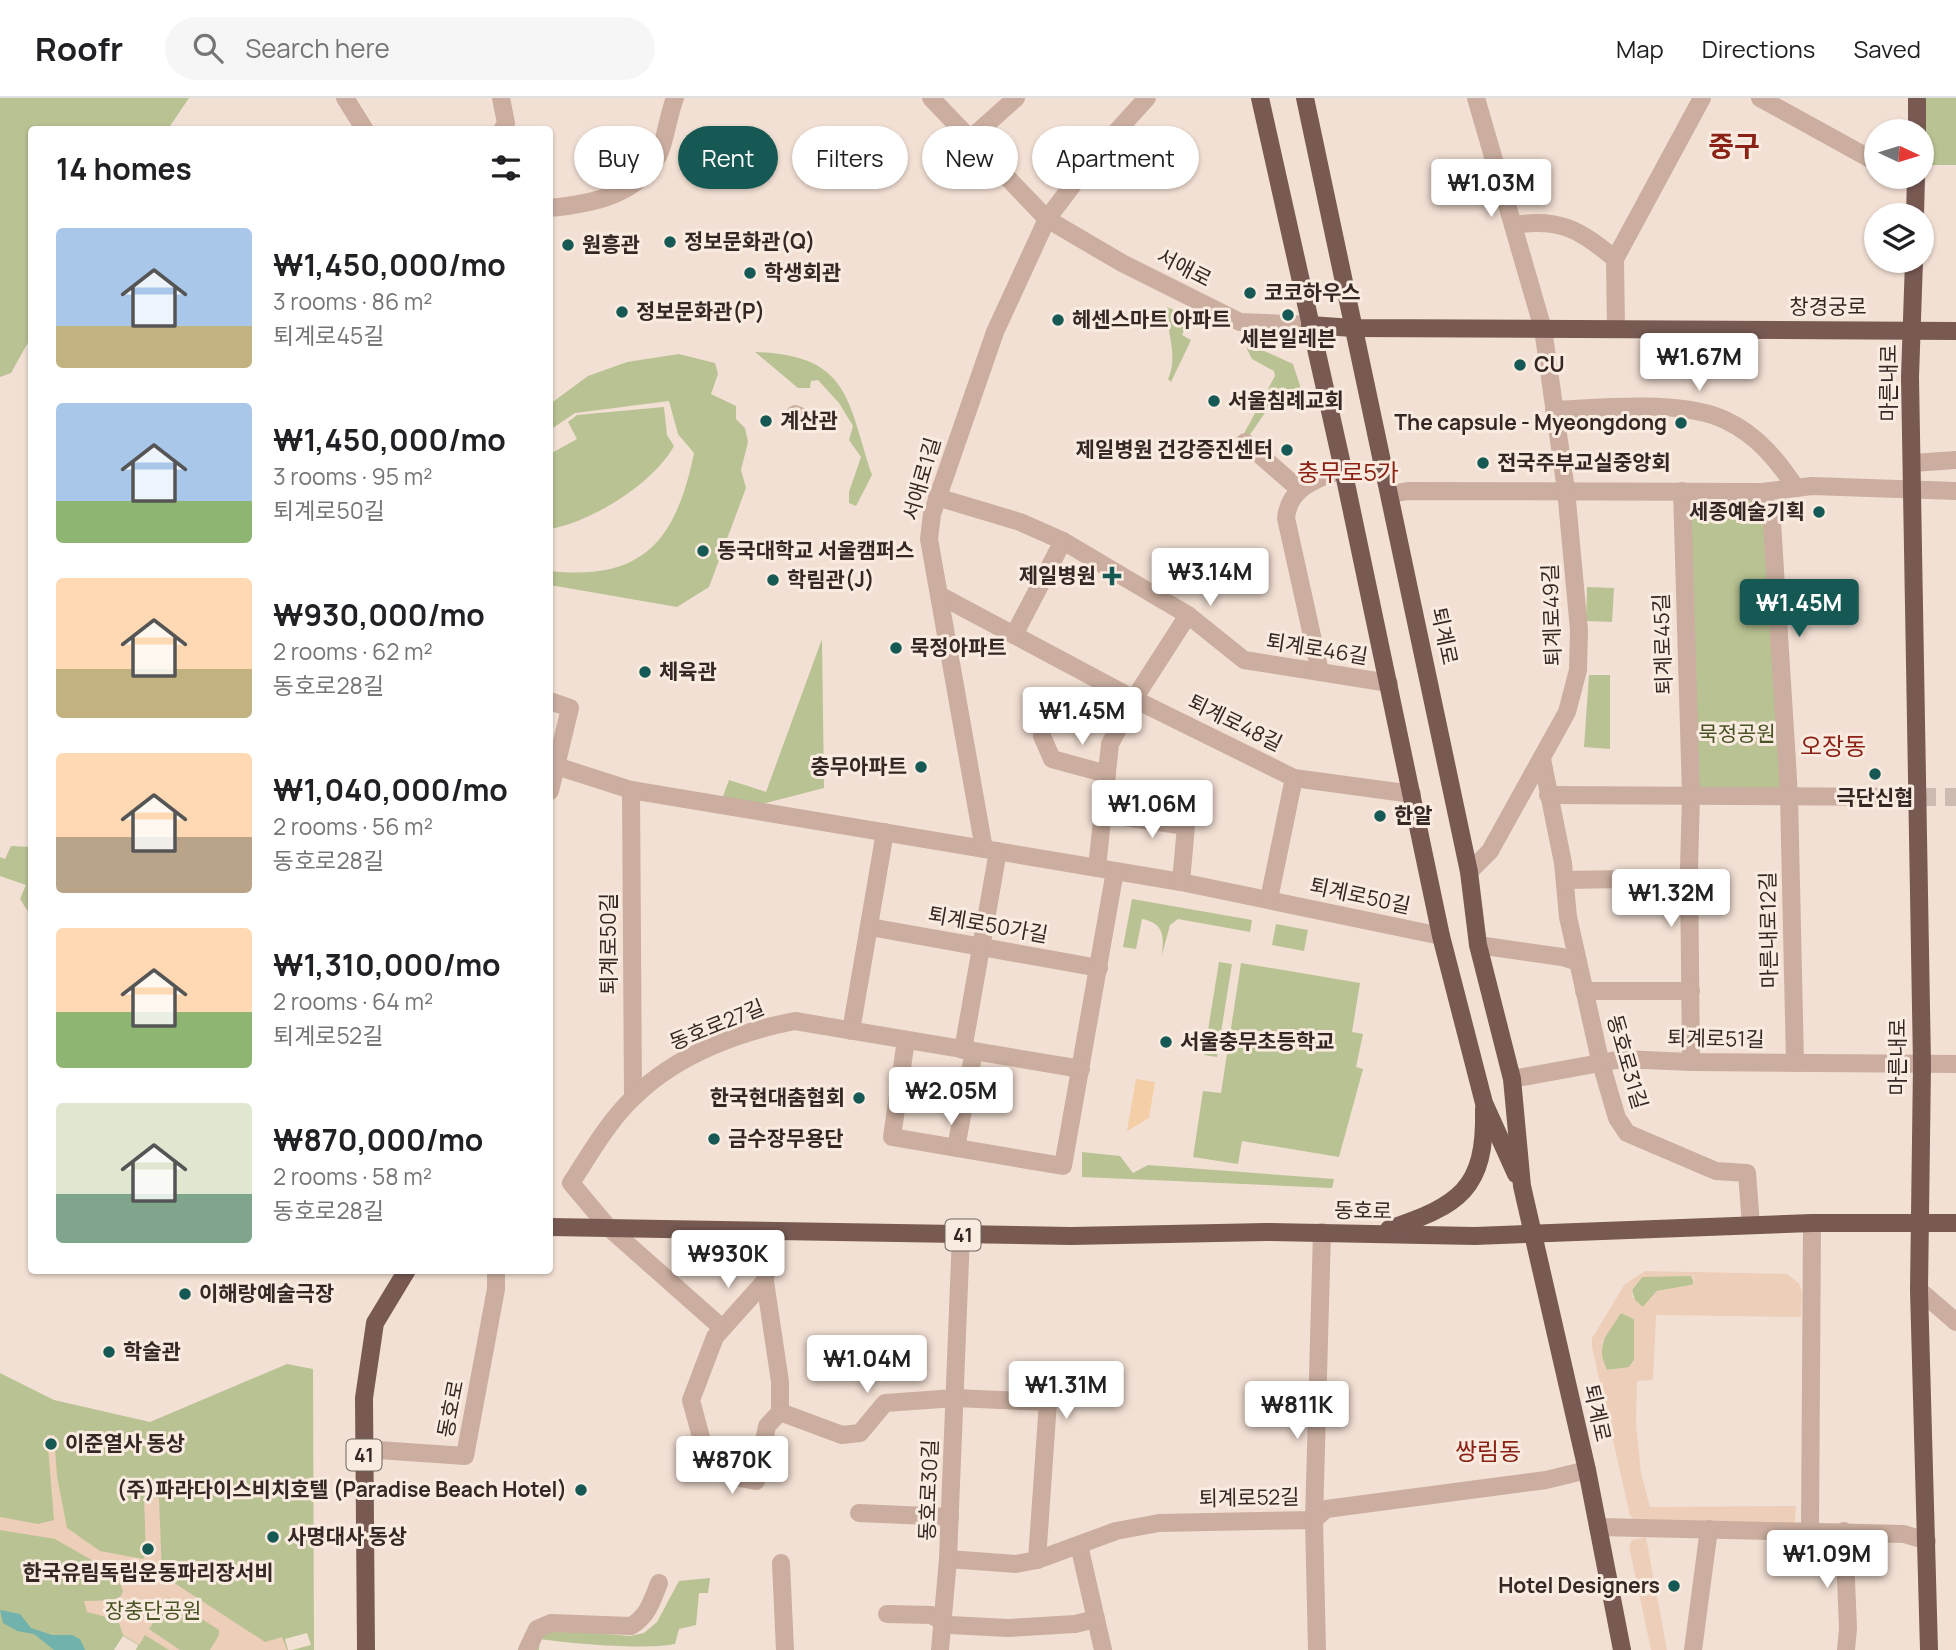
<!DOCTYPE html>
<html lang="en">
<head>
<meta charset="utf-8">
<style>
  :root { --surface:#fff; --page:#f6f6f6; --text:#202124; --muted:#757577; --line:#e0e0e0; --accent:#165954 }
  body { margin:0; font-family:Manrope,"Noto Sans KR",sans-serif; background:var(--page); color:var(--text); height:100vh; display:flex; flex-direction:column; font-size:26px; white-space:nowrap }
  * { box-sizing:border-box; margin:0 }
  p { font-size:23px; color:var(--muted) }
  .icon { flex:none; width:38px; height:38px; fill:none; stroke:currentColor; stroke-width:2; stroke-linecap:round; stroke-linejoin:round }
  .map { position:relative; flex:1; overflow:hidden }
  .sheet { position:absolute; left:28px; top:28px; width:525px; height:1148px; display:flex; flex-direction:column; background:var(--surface); border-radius:7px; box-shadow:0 2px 5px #0004 }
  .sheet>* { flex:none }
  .guide { position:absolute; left:574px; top:28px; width:665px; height:63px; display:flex; gap:14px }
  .needle { width:46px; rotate:94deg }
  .fabs { position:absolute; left:1864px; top:21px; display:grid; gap:14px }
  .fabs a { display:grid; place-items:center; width:70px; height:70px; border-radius:50%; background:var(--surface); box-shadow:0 2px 5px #0004; font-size:35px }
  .price { position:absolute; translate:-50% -60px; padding:0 16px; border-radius:7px; background:#fff; color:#222; font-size:23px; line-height:46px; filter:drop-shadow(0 2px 4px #0008) }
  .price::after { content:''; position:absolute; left:50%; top:42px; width:21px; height:16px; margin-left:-10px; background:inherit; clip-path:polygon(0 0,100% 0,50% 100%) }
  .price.current { background:var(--accent); color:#fff }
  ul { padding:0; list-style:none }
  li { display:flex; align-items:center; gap:21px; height:175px; padding:0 28px }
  li span { display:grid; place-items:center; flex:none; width:196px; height:140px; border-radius:7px; color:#555 }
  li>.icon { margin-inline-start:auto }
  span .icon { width:84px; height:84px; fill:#fffc; stroke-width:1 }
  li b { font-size:30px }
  h2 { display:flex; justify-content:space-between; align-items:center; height:84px; padding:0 28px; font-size:30px }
  .chip { padding:0 24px; border-radius:32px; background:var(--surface); box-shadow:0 2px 5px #0004; font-size:24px; line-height:63px }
  .chip.current { background:var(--accent); color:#fff }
  header { display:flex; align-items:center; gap:42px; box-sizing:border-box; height:98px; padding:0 35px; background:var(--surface); border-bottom:2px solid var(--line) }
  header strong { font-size:33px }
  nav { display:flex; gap:38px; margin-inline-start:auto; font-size:24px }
  .search { width:490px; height:63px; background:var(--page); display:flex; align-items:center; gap:18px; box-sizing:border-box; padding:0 24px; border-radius:38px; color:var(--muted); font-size:26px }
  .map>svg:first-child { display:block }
  .green { fill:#b9c293 }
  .sand { fill:#f3cea6 }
  .plaza { fill:#edcfb9; fill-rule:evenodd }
  .water { fill:#71b2ac }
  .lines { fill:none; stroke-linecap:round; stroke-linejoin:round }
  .minor-tunnel { stroke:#cdbbb1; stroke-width:18; stroke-dasharray:18 9; stroke-linecap:butt }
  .minor { stroke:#cbae9f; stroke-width:18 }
  .major { stroke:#785a53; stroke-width:18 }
  .poi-dot { fill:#165954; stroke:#faebe0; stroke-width:2.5 }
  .labels { text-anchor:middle; stroke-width:6; stroke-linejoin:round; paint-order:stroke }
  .shield { fill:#faebe0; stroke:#6f625c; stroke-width:2 }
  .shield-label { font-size:19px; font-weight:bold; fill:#342724 }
  .poi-label { font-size:21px; font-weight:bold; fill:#342724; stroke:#faebe0; text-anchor:start }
  .street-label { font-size:21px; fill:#342724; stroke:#faebe0 }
  .park-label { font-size:21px; fill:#495425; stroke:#faebe0 }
  .quarter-label { font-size:24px; fill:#8a2215; stroke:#faebe0 }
  .district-label { font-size:28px; font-weight:bold; fill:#8a2215; stroke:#faebe0 }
</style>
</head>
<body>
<header>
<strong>Roofr</strong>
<div class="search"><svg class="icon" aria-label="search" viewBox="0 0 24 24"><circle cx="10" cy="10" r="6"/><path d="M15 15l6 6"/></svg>Search here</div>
<nav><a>Map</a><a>Directions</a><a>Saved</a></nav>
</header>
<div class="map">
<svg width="1956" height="1552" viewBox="0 0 1956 1552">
  <rect width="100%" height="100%" fill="#f3e0d4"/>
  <g class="green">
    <path d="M0,0H189L168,31L32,32L31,239L11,275L0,279Z"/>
    <path d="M1917,0H1956V67H1922Z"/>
    <path d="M1167,209L1190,219L1182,237L1191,242L1171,284L1168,281C1179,258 1166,234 1167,209Z"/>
    <path d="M1249,246L1293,266L1304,300L1269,309L1245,344L1241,341L1275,278L1274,273L1252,261L1247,251Z"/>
    <path d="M755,254C850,257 847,302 872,377L856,408L849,405V394L861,359L849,342L853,328L839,305L818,282L811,283L810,290H798Z"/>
    <path d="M679,256L715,265L718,276L711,296L736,308V321L745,330L748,344L741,372L746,390L709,489L677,509L550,487V473C643,483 676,443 694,355L678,336L669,303L575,315L550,332V306L588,278L627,264Z"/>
    <path d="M664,309L667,337L674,348C653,386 591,424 550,431V356L577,341L568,324L577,317Z"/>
    <path d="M1686,398H1755L1768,423L1784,694H1696Z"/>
    <path d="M1587,489L1614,490L1612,524L1586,523Z"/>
    <path d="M822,541L824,690L758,707L721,704L729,682L766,694Z"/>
    <path d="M1589,577H1610V651L1584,649Z"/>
    <path d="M11,748L31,749V814L27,812L20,801L26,787L0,778V759L5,761Z"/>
    <path d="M1132,801L1252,822L1250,834L1178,821L1170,827L1162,857C1164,838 1164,825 1142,821L1136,851L1123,849Z"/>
    <path d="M1276,826L1308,832L1304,853L1272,847Z"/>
    <path d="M1219,864L1232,866L1217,959L1204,957Z"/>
    <path d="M1241,865L1360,885L1352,934L1363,936L1356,969L1363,971L1339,1059L1242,1043L1238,1066L1193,1059L1203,993L1221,995Z"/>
    <path d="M1082,1054L1120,1058L1133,1075L1148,1067L1334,1081L1332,1090L1082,1079Z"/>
    <path d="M1647,1178H1691L1694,1184L1692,1187L1657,1193L1643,1209L1636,1206L1632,1192L1642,1179Z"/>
    <path d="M1621,1215L1634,1221V1262L1629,1270L1607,1272C1595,1256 1606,1227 1621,1215Z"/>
    <path d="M287,1266L313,1271L314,1552H292L311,1547L307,1535L285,1541L288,1552H136L138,1547L123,1538L114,1552H0V1275L54,1302L150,1324Z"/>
    <path d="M710,1480L708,1495H699L696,1527L679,1531L675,1546C644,1552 575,1546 540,1541L539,1552H531L539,1537L559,1532L630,1538L644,1535L657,1524L679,1483Z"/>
  </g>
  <path class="sand" d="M1136,981L1155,984L1149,1020L1127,1033Z"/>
  <g class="plaza">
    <path d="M1645,1173L1787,1176L1799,1185L1802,1194L1801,1219L1656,1217L1653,1282L1637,1283L1636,1325L1641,1375L1650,1409L1796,1408L1795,1423L1791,1426L1637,1423L1630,1418L1592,1249V1240L1625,1186ZM1691,1178L1694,1180L1692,1187L1657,1193L1643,1209L1633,1200L1632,1191L1642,1179ZM1621,1215L1634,1221V1262L1629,1269L1607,1272L1602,1259V1244Z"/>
    <path d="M47,1337H54L57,1378L67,1430L100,1453L143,1461L146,1457L144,1399L159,1400L162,1477L265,1544L282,1539L287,1552H210L219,1537V1532L168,1499L149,1531L180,1552H169L145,1537L139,1547L123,1537L118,1522L87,1514L84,1503L116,1502L121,1498L123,1493L116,1476L55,1441L0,1432V1419L38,1426L54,1422Z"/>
    <path d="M1646,1439L1667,1552H1651L1629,1448L1632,1442Z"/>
  </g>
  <path class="water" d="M0,1512L20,1516L31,1530L52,1537H72L80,1541L85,1552H54L34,1536L17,1533L3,1525Z"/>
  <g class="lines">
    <path class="minor-tunnel" d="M1918,699H1956"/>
    <g class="minor">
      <path d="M345,0L365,32"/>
      <path d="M501,0L506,25L502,32"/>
      <path d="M931,0L1047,121L1122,165L1240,224L1310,227"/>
      <path d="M1760,0L1876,64"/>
      <path d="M970,41L1016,0"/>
      <path d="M550,110C590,106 637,98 658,58C665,45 668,17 675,0"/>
      <path d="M1513,127C1559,120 1580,131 1615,161"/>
      <path d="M1616,231L1615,161L1702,0"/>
      <path d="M1554,312C1602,310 1684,301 1727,323C1757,337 1778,363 1796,390"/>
      <path d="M795,316L802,319"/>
      <path d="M1245,344L1299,391"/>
      <path d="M1913,365L1956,362"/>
      <path d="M1682,393L1691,698L1689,770L1691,964"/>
      <path d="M1762,394L1772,424L1789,697L1795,965"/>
      <path d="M1391,396L1408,393L1762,394L1812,388L1956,393"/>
      <path d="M937,399L1020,424L1063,443L1188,517L1244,562L1389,585"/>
      <path d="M939,497L1134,601L1294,680L1412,696"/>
      <path d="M1014,537L1063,443"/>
      <path d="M1320,574L1286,420C1289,389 1317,381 1343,371"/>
      <path d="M550,603L570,610L550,693"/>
      <path d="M1042,638L1052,661L1107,676"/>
      <path d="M1542,661L1563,765L1568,819L1600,962L1617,1020L1627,1035L1716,1073L1747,1075L1751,1127"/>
      <path d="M556,668L631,692L1181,784L1441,838"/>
      <path d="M631,692L633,999"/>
      <path d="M1548,697L1918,699"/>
      <path d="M1103,716L1186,728L1181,784"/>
      <path d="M984,751L929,441L932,416L995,234L1047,121L1096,56L1147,0"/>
      <path d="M1097,770L1110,646L1134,601L1188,517"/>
      <path d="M1469,774L1490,753L1567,614L1578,572L1579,532L1566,392L1543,231L1476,0"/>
      <path d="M1565,782L1689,780"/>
      <path d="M1269,801L1294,680"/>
      <path d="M870,829L1099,870"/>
      <path d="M1478,847L1562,859L1578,864"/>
      <path d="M1584,893H1691"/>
      <path d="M851,933L885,734"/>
      <path d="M906,942L892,1039L1063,1068L1115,773"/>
      <path d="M963,952L998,753"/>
      <path d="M1512,981L1622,961L1691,964L1956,966"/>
      <path d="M956,1050L974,953"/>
      <path d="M768,1134L765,1183L780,1284V1314"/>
      <path d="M765,1183L715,1239L691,1302L702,1343L734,1379L756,1383L767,1328L780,1314"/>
      <path d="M1919,1192L1956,1224"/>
      <path d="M721,1229L608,1129L571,1085C590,1056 609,1022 635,998C677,957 738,934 795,923L1081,971"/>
      <path d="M780,1314L842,1337L860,1335L885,1305L955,1300L1048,1304L1037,1462"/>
      <path d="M364,1351L465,1358L496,1191V1172"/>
      <path d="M859,1415L950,1419"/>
      <path d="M1598,1429L1904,1436L1927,1443"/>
      <path d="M1810,1432L1812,1125"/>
      <path d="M1844,1433L1848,1530L1846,1552"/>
      <path d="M1079,1447L1103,1552"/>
      <path d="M948,1461L1016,1466L1037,1462L1116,1433L1159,1425L1314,1422L1326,1411L1546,1382L1587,1372"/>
      <path d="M781,1465L785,1552"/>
      <path d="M887,1516L931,1517L950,1527L1008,1530L1075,1526L1096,1521"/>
      <path d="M527,1552L537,1531L551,1525L631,1528C648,1518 652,1503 659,1485"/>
      <path d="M940,1552L948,1461L961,1137"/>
      <path d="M1317,1552L1314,1422L1322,1134"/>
      <path d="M1693,1552L1709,1431"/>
    </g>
    <g class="major">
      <path d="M1260,0L1343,371L1441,838L1484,1005L1516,1076"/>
      <path d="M1305,0L1469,774L1478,847L1512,981L1522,1088L1587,1372L1622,1552"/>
      <path d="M1917,33V0"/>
      <path d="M1915,117L1916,79"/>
      <path d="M1914,163L1910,279L1922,967L1919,1192L1929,1552"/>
      <path d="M1310,227L1353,230L1956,233"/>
      <path d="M550,1129L1071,1138L1266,1134L1475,1138L1812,1125H1956"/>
      <path d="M1389,1131C1459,1107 1486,1092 1484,1011"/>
      <path d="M366,1552L364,1300L375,1225L407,1172"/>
    </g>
  </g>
  <g class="poi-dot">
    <circle cx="670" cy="144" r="7"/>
    <circle cx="568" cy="147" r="7"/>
    <circle cx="750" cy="175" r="7"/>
    <circle cx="1250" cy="195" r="7"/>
    <circle cx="622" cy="214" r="7"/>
    <circle cx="1288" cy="217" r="7"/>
    <circle cx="1058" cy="222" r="7"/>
    <circle cx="1520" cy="267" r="7"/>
    <circle cx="1214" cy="303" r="7"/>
    <circle cx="766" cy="323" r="7"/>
    <circle cx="1681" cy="325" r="7"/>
    <circle cx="1287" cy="352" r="7"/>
    <circle cx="1483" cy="365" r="7"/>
    <circle cx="1819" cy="414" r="7"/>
    <circle cx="703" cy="453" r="7"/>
    <path d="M1108.5 467.5h7v7h7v7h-7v7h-7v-7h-7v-7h7z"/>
    <circle cx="773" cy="482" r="7"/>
    <circle cx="896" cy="550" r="7"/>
    <circle cx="645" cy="574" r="7"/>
    <circle cx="921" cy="669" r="7"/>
    <circle cx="1875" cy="676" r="7"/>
    <circle cx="1380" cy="718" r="7"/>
    <circle cx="1166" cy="944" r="7"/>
    <circle cx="859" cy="1000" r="7"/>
    <circle cx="714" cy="1041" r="7"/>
    <circle cx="185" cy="1196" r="7"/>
    <circle cx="109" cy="1254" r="7"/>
    <circle cx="51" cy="1346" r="7"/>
    <circle cx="581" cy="1392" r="7"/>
    <circle cx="273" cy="1439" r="7"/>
    <circle cx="148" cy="1451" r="7"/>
    <circle cx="1674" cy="1488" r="7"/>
  </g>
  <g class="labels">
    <g class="shield">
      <rect x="945.5" y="1121.5" width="35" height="31" rx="5"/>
      <rect x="346.5" y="1341.5" width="35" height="31" rx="5"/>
    </g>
    <g class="shield-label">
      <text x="963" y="1144">41</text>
      <text x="364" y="1364">41</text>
    </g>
    <g class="poi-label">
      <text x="684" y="151">정보문화관(Q)</text>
      <text x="582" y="154">원흥관</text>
      <text x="764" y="182">학생회관</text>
      <text x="1264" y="202">코코하우스</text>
      <text x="636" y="221">정보문화관(P)</text>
      <text x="1072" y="229">헤센스마트 아파트</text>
      <text x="1288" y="248" text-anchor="middle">세븐일레븐</text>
      <text x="1534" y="274">CU</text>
      <text x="1228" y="310">서울침례교회</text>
      <text x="780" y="330">계산관</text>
      <text x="1667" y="332" text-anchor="end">The capsule - Myeongdong</text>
      <text x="1273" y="359" text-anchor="end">제일병원 건강증진센터</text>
      <text x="1497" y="372">전국주부교실중앙회</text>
      <text x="1805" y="421" text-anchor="end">세종예술기획</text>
      <text x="717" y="460">동국대학교 서울캠퍼스</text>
      <text x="1096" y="485" text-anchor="end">제일병원</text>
      <text x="787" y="489">학림관(J)</text>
      <text x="910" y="557">묵정아파트</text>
      <text x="659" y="581">체육관</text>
      <text x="907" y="676" text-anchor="end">충무아파트</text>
      <text x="1875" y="707" text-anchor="middle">극단신협</text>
      <text x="1394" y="725">한알</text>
      <text x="1180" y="951">서울충무초등학교</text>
      <text x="845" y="1007" text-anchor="end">한국현대춤협회</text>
      <text x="728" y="1048">금수장무용단</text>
      <text x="199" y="1203">이해랑예술극장</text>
      <text x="123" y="1261">학술관</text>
      <text x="65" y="1353">이준열사 동상</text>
      <text x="567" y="1399" text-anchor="end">(주)파라다이스비치호텔 (Paradise Beach Hotel)</text>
      <text x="287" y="1446">사명대사 동상</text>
      <text x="148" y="1482" text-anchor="middle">한국유림독립운동파리장서비</text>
      <text x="1660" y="1495" text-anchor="end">Hotel Designers</text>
    </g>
    <g class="street-label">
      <text transform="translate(1184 170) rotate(27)" y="7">서애로</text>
      <text x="1828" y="216">창경궁로</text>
      <text transform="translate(1889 285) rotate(-90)" y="7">마른내로</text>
      <text transform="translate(922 381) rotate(-74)" y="7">서애로1길</text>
      <text transform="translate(1552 517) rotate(-92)" y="7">퇴계로49길</text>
      <text transform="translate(1444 538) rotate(78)" y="7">퇴계로</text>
      <text transform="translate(1663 546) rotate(-92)" y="7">퇴계로45길</text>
      <text transform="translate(1317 551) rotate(9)" y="7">퇴계로46길</text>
      <text transform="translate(1235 625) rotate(26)" y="7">퇴계로48길</text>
      <text transform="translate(1360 798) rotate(12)" y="7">퇴계로50길</text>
      <text transform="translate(988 827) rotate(10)" y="7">퇴계로50가길</text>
      <text transform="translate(1769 832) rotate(-91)" y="7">마른내로12길</text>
      <text transform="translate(609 846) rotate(-90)" y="7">퇴계로50길</text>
      <text transform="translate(717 927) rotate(-22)" y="7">동호로27길</text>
      <text transform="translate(1716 941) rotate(1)" y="7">퇴계로51길</text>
      <text transform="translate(1898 959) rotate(-90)" y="7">마른내로</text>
      <text transform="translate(1627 964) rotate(74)" y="7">동호로31길</text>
      <text transform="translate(1363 1113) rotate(1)" y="7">동호로</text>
      <text transform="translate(451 1311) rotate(-79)" y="7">동호로</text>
      <text transform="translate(1597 1315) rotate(77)" y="7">퇴계로</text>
      <text transform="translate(929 1392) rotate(-88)" y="7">동호로30길</text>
      <text transform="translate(1249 1400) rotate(-1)" y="7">퇴계로52길</text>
    </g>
    <g class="park-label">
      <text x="1737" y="643">묵정공원</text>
      <text x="153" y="1520">장충단공원</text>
    </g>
    <g class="quarter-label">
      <text x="1348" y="383">충무로5가</text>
      <text x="1833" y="657">오장동</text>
      <text x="1488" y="1362">쌍림동</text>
    </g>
    <g class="district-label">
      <text x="1734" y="58">중구</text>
    </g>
  </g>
</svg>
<div class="fabs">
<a><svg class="needle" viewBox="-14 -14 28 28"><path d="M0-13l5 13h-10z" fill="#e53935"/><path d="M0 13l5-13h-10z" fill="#757577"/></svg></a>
<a><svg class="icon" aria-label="layers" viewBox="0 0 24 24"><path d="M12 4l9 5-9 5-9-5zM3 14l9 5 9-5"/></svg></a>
</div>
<b class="price" style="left:1491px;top:121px">₩1.03M</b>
<b class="price" style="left:1699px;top:295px">₩1.67M</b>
<b class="price" style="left:1210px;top:510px">₩3.14M</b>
<b class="price current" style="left:1799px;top:541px">₩1.45M</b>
<b class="price" style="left:1082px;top:649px">₩1.45M</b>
<b class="price" style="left:1152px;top:742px">₩1.06M</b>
<b class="price" style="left:1671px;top:831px">₩1.32M</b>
<b class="price" style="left:951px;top:1029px">₩2.05M</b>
<b class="price" style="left:728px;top:1192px">₩930K</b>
<b class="price" style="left:867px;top:1297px">₩1.04M</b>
<b class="price" style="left:1066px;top:1323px">₩1.31M</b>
<b class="price" style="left:1297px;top:1343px">₩811K</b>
<b class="price" style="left:732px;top:1398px">₩870K</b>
<b class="price" style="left:1827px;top:1492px">₩1.09M</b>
<div class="guide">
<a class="chip">Buy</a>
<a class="chip current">Rent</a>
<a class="chip">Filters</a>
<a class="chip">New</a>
<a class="chip">Apartment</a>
</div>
<section class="sheet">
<h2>14 homes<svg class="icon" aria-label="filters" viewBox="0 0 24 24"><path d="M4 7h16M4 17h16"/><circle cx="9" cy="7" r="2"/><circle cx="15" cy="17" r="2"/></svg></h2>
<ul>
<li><span style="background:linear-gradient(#a9c7e8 70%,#c2b280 0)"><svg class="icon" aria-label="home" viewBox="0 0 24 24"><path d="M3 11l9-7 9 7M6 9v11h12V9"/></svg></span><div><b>₩1,450,000/mo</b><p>3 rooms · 86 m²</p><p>퇴계로45길</p></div></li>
<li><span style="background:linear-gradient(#a9c7e8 70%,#8fb573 0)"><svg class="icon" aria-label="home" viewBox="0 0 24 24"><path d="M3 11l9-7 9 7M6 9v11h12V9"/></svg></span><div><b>₩1,450,000/mo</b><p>3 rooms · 95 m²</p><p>퇴계로50길</p></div></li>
<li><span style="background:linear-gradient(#ffd9b3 65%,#c2b280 0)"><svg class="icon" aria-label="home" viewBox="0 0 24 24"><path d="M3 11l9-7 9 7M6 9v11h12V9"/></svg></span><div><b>₩930,000/mo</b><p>2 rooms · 62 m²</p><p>동호로28길</p></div></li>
<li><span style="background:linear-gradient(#ffd9b3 60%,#b9a48a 0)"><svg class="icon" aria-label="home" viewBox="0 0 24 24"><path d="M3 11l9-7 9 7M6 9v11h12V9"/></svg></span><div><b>₩1,040,000/mo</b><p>2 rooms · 56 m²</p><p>동호로28길</p></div></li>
<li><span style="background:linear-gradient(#ffd9b3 60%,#8fb573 0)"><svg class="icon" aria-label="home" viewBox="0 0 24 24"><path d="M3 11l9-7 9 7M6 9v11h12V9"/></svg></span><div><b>₩1,310,000/mo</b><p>2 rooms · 64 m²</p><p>퇴계로52길</p></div></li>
<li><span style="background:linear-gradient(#dfe7d0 65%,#7fa58c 0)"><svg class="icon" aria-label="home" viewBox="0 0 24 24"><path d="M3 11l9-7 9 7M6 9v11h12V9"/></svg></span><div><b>₩870,000/mo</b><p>2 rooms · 58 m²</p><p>동호로28길</p></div></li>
</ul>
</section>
</div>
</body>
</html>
